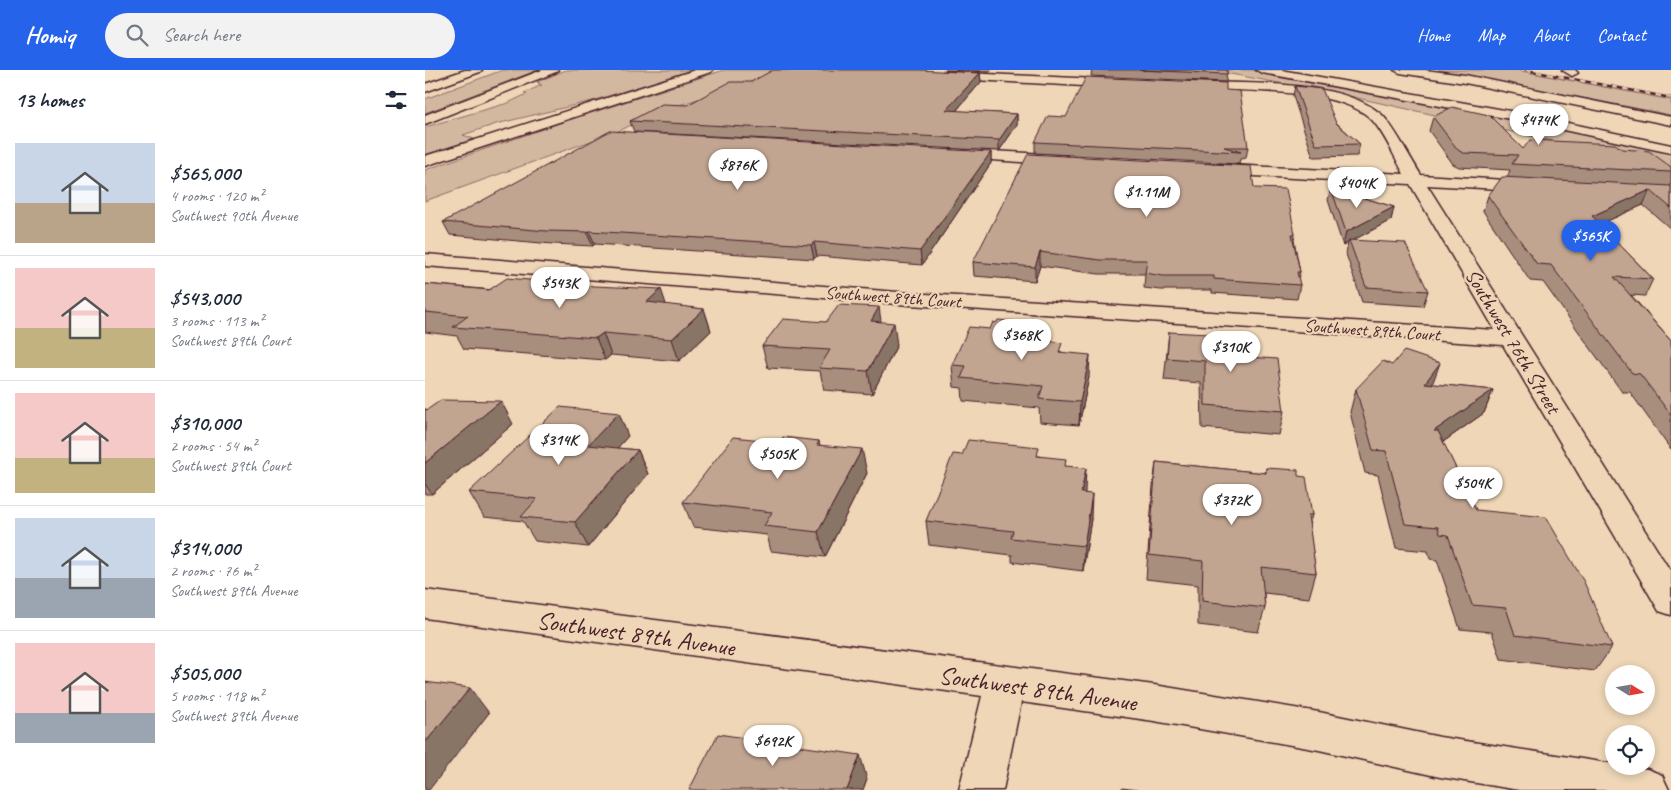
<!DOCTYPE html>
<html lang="en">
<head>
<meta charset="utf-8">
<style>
  :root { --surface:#fff; --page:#f2f2f3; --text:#1f2937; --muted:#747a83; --line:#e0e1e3; --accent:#2563eb }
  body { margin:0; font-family:Caveat,sans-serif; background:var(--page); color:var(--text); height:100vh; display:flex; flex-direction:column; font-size:19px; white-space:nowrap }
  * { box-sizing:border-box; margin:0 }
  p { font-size:16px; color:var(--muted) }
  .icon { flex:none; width:28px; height:28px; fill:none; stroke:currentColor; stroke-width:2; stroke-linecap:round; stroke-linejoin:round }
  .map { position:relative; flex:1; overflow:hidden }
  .drawer { display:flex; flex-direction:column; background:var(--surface); width:425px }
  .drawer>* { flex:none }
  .needle { width:32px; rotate:101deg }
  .fabs { position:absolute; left:1180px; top:595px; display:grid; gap:10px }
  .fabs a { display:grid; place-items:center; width:50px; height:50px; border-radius:50%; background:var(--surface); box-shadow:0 2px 8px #0003; font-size:25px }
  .price { position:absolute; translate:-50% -42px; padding:0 11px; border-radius:18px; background:#fff; color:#222; font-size:16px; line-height:32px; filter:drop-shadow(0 1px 2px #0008) }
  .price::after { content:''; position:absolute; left:50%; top:30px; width:15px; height:11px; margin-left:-8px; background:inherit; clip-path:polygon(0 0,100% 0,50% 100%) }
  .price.current { background:var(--accent); color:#fff }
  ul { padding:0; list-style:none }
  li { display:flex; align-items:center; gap:15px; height:125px; padding:0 15px }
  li+li { border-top:1px solid var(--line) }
  li span { display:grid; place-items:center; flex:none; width:140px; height:100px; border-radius:0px; color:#555 }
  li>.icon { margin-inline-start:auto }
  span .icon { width:60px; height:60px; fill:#fffc; stroke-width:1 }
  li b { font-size:21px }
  h2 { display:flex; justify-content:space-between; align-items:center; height:60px; padding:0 15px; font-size:21px }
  header { display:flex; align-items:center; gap:30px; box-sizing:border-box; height:70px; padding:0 25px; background:var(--accent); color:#fff }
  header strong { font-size:24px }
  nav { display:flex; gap:28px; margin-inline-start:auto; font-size:18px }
  .search { width:350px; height:45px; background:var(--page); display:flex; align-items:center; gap:12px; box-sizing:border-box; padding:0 18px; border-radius:28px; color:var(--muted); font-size:19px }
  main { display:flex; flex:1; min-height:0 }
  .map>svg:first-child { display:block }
  .green { fill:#d3b8a0; stroke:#8e6c66 }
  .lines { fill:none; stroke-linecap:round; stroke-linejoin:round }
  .street-casing { stroke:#4a1f2b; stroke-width:3 }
  .highway-casing { stroke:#4a1f2b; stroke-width:3 }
  .street { fill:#eed6b6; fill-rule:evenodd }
  .highway { fill:#eed6b6; fill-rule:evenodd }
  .rail-casing { stroke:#4a1f2b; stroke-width:2.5 }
  .rail { stroke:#eed6b6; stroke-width:2; stroke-dasharray:5.5; stroke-linecap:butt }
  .wall { fill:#a78e7d; stroke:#4a1f2b }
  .shaded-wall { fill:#887466; stroke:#4a1f2b }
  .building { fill:#c2a591; stroke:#4a1f2b }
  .labels { text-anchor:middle; stroke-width:4.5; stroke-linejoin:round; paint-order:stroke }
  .far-street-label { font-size:18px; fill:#4a1f2b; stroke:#eed6b6 }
  .street-label { font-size:21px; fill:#4a1f2b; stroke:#eed6b6 }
  .near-street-label { font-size:25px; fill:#4a1f2b; stroke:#eed6b6 }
</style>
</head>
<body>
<header>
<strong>Homiq</strong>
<div class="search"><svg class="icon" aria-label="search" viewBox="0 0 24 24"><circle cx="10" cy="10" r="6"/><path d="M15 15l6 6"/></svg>Search here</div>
<nav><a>Home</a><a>Map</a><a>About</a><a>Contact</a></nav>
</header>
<main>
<section class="drawer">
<h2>13 homes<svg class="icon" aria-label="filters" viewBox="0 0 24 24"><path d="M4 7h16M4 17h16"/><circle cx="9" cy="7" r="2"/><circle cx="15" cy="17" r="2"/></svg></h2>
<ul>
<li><span style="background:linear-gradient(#c9d6e8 60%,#b9a48a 0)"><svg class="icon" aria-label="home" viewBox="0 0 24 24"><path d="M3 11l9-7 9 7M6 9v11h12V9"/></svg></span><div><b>$565,000</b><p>4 rooms · 120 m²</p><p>Southwest 90th Avenue</p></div></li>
<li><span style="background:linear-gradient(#f6c9c9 60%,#c2b280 0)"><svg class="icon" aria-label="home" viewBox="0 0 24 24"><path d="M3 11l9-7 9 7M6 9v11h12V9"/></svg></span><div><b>$543,000</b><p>3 rooms · 113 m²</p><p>Southwest 89th Court</p></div></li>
<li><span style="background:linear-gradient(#f6c9c9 65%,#c2b280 0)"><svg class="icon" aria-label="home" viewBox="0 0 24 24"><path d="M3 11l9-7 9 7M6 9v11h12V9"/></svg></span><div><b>$310,000</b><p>2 rooms · 54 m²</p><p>Southwest 89th Court</p></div></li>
<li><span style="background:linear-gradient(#c9d6e8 60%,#9aa5b1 0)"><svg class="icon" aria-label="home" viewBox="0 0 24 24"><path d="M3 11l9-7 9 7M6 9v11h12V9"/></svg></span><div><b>$314,000</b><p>2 rooms · 76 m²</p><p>Southwest 89th Avenue</p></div></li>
<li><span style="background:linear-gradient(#f6c9c9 70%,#9aa5b1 0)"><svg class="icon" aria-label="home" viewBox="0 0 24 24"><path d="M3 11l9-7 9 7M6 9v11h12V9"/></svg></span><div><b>$505,000</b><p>5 rooms · 118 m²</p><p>Southwest 89th Avenue</p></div></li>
</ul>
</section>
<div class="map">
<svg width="1246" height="720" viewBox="0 0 1246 720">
  <rect width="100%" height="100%" fill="#eed6b6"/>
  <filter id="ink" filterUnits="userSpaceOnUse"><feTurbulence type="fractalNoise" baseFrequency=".02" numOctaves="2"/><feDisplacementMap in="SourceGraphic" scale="10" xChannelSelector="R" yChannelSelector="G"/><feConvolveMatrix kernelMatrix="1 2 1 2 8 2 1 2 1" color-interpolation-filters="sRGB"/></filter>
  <g filter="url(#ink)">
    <g class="green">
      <path d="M78,0H113L0,43V29Z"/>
      <path d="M141,0H267L167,31L71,54L38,65L49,69L0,85V57L83,33L102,24L99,23L117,15H113L115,13L112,12Z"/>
      <path d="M299,0H365L232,42L196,60L0,131V100L132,54Z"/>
      <path d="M784,0H826L979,27L1246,81V97L919,25Z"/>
      <path d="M1013,0H1091L1246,30V45Z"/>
    </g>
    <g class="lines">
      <g class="street-casing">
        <g id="street">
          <path d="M40,0H57L55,2L0,22V14Z"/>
          <path d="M1137,0H1150L1153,3L1147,6Z"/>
          <path d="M518,2L695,10L701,14L695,18L514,8L512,6L514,4Z"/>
          <path d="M763,12C818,14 913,8 956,44C967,53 987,91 996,105L1116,112L1118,116L1116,120L1110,121L1002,115L1246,502V545L1234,541L1078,275L485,235L0,196V184L485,223L1070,260L985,114L788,104L782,102L780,99L782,96L788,94L979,104C970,88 960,65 948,51C923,22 841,21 805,20C790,20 773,22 759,19L757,16Z"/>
          <path d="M529,79L638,85L643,87L646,90L643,93L638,95L524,87L521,84L524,81Z"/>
          <path d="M0,520L729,615L894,642L1015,667L1189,694V696L1222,699L1237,705L1244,720H1094L1015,707L894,680L729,651L596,632L578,720H534L557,626L0,548Z"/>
        </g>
      </g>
      <g class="highway-casing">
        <g id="highway">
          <path d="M117,0H133L131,2L0,54V45Z"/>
          <path d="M270,0H288L286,2L0,96V86Z"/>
          <path d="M831,0H856L1096,43L1246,75V83L1096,51L837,3Z"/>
          <path d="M969,0H1000L1040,5L1246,47V55L1040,13L975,3Z"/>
        </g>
      </g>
      <use href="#street" class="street"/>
      <use href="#highway" class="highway"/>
      <g class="rail-casing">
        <path id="rail" d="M1101,0L1246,28"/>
      </g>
      <use href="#rail" class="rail"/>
    </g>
    <g class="wall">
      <path d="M520,0H567L565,2Z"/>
      <path d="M667,0H802L801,12L666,6Z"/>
      <path d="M555,3L556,12L531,41L592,44V55L574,81L209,62L205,51L262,35L326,12Z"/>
      <path d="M870,16L935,74L932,86L888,87L868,26Z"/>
      <path d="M801,20L823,77L821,88L815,89L814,94L610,83V72L641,47Z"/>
      <path d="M1008,47L1098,79H1197L1246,97V159L1218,135L1175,154L1228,209L1220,226L1206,225L1246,271V380L1205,322H1197L1118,212L1105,211L1058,141L1063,126L1082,108L1085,100L1034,97L1028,94L1004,61Z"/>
      <path d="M566,82V93L497,195L392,186L389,189L170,174L168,176L128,174L25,165L18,152Z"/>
      <path d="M829,118L870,164L869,170L875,202L873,209L875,215L872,229L787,223V220H736L719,218L720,204H674L615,196L610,211L549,206L548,192Z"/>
      <path d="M906,118L969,137L966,150L928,170L1003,221L998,236L937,232L921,184L923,173L918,176L903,130Z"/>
      <path d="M0,214L241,235L279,239L286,261L254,291L186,285L180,290L39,279L32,266L0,262Z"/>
      <path d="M401,252H456L472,275L447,324L399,320L395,301L343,298L337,276Z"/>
      <path d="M744,262L784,273L811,279L823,287L859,341L854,365L777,358L776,313L739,310Z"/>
      <path d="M607,268L637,282L664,307L654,355L615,352L614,338L538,331L537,318L529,317L527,295Z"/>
      <path d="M1008,314L1068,320L1059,343L1018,372L1051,440L1187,577L1170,601L1076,589L1067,562L1035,559L1012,490L1005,489L1003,481L971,478L953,405L940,403L925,342L931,319Z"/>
      <path d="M0,339L88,354L7,424H0Z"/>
      <path d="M203,366L192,378L213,380L223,404L163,477L110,471L98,451L59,447L44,422Z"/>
      <path d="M394,371L395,375L442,403L400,487L346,481L342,465L268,457L258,432L356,372Z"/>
      <path d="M537,385L614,386L641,396L660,423L666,449L658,501L587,492V485L504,475L501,451Z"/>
      <path d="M731,392L840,403L841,398L873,406L887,445L884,456L891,503L884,528L839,523L840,538L833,562L773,555V515L721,509L728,416Z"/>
    </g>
    <g class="shaded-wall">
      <path d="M555,3L556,12L522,51L521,40Z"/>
      <path d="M592,44V55L574,81V70Z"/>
      <path d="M566,82V93L497,195L495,181Z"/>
      <path d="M1225,120L1218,135L1160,161L1167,146Z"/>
      <path d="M969,137L966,150L925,172L924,170L923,173L918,176L921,162Z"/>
      <path d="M164,161L170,174L168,176L162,162Z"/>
      <path d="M389,172L392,186L389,189L386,175Z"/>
      <path d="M615,182V196L610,211V197Z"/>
      <path d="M236,219L243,240L222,232Z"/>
      <path d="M454,237L457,258L446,251Z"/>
      <path d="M279,239L286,261L254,291L247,269Z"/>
      <path d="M469,253L472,275L447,324L443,301Z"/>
      <path d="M607,253V274L602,268Z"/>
      <path d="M178,263L186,285L180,290L171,268Z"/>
      <path d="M665,285L664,307L654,355L655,332Z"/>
      <path d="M1015,293L1007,315L1000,313Z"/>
      <path d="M1068,320L1059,343L1001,384L1009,361Z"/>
      <path d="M76,331L88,354L7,424L0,414V393Z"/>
      <path d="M194,343L203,366L174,399L163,375Z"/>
      <path d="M437,379L442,403L400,487L393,462Z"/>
      <path d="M213,380L223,404L163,477L150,452Z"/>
      <path d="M661,398L660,422L655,447L656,423Z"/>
      <path d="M667,424L666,449L658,501L659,476Z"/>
      <path d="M45,618L64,643L4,720H0V673Z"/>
      <path d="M435,685L442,709L438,720H422Z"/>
    </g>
    <g class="building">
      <path d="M348,0H493L555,3L521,40L592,44L574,70L205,51L237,34L262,35L305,12H326Z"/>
      <path d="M714,0H802V4Z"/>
      <path d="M661,7L801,13V20L815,21L823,77H799L816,82L610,72L623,46L641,47Z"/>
      <path d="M870,16L897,19L911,53L935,74L891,75Z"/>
      <path d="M1027,37L1064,45L1098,79L1105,70L1190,74L1197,79L1224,81L1246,97V102L1087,94L1093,85L1038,83L1033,80L1008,47Z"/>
      <path d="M185,61L566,82L495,181L389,172L386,175L164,161L162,162L122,161L18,152Z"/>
      <path d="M603,84L826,96L829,118L861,119L870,164H867L875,202H872L875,215L789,209V206H738L720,203L722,190H675L615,182L610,197L548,192Z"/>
      <path d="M1077,107L1246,116V138L1225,120L1167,146L1228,209L1189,207L1246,271V345L1215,304L1207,303L1126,195L1112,194L1063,126Z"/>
      <path d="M906,118L969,137L921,162Z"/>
      <path d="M924,170L980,173L1003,221L941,217Z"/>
      <path d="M82,208L169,216L236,219L222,232L279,239L247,269L178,263L171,268L28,257L43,246L0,242V214L64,220Z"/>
      <path d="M414,235L454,237L446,251L469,253L443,301L394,298L405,280L337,276L358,249L401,252Z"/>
      <path d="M573,250L607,253L602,268L637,273L634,282L665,285L655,332L614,329L618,316L536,308L541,296L527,295L544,257L565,259L568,252L571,253Z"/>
      <path d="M744,262L784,264V273L811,275V279L823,280V287L852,289L859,341L780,335V291L742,288Z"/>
      <path d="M979,281L1015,293L1000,313L1068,320L1009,361H1013L1051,440L1121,447L1159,512L1187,577L1090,565L1081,538L1047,535L1023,465L1015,464L1013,457L980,454L961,381L948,380L931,319L958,291L967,295Z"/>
      <path d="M16,330L76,331L0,393V339L2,340Z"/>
      <path d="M135,337L194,343L163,375L213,380L150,452L96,447L112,429L44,422Z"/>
      <path d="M308,367L356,372L358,367L394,371L392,375L437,379L393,462L339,456L347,442L258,432Z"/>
      <path d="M543,370L614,377L612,386L641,389L640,396L661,398L656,423L667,424L659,476L586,468L588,461L501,451L528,384L537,385Z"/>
      <path d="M731,392L841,403V398L873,400V406L881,407L887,445H883L891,503L836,497L840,538L777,531L778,491L724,485Z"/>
      <path d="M0,612L45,618L0,673Z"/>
      <path d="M293,664L435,685L422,720H264Z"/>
      <path d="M697,718L712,720H697Z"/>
    </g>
  </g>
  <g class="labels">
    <g class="far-street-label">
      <text transform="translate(468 227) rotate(4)" y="6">Southwest 89th Court</text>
      <text transform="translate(947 260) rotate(4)" y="6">Southwest 89th Court</text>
    </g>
    <g class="street-label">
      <text transform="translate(1088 271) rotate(59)" y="7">Southwest 76th Street</text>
    </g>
    <g class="near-street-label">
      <text transform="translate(211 563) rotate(8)" y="9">Southwest 89th Avenue</text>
      <text transform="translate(613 618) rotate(8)" y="9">Southwest 89th Avenue</text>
    </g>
  </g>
</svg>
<div class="fabs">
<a><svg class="needle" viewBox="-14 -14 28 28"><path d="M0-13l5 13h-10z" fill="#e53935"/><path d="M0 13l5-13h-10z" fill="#747a83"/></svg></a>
<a><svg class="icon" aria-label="locate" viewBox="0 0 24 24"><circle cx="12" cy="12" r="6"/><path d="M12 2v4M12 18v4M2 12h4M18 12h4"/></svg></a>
</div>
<b class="price" style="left:1114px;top:76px">$474K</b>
<b class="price" style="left:313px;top:121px">$876K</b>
<b class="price" style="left:932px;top:139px">$404K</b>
<b class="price" style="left:722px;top:148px">$1.11M</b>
<b class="price current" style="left:1166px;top:192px">$565K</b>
<b class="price" style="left:135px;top:239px">$543K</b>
<b class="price" style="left:597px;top:291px">$368K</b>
<b class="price" style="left:806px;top:303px">$310K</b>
<b class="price" style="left:134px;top:396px">$314K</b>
<b class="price" style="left:353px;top:410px">$505K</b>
<b class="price" style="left:1048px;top:439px">$504K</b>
<b class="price" style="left:807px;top:456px">$372K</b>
<b class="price" style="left:348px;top:697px">$692K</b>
</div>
</main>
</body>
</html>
